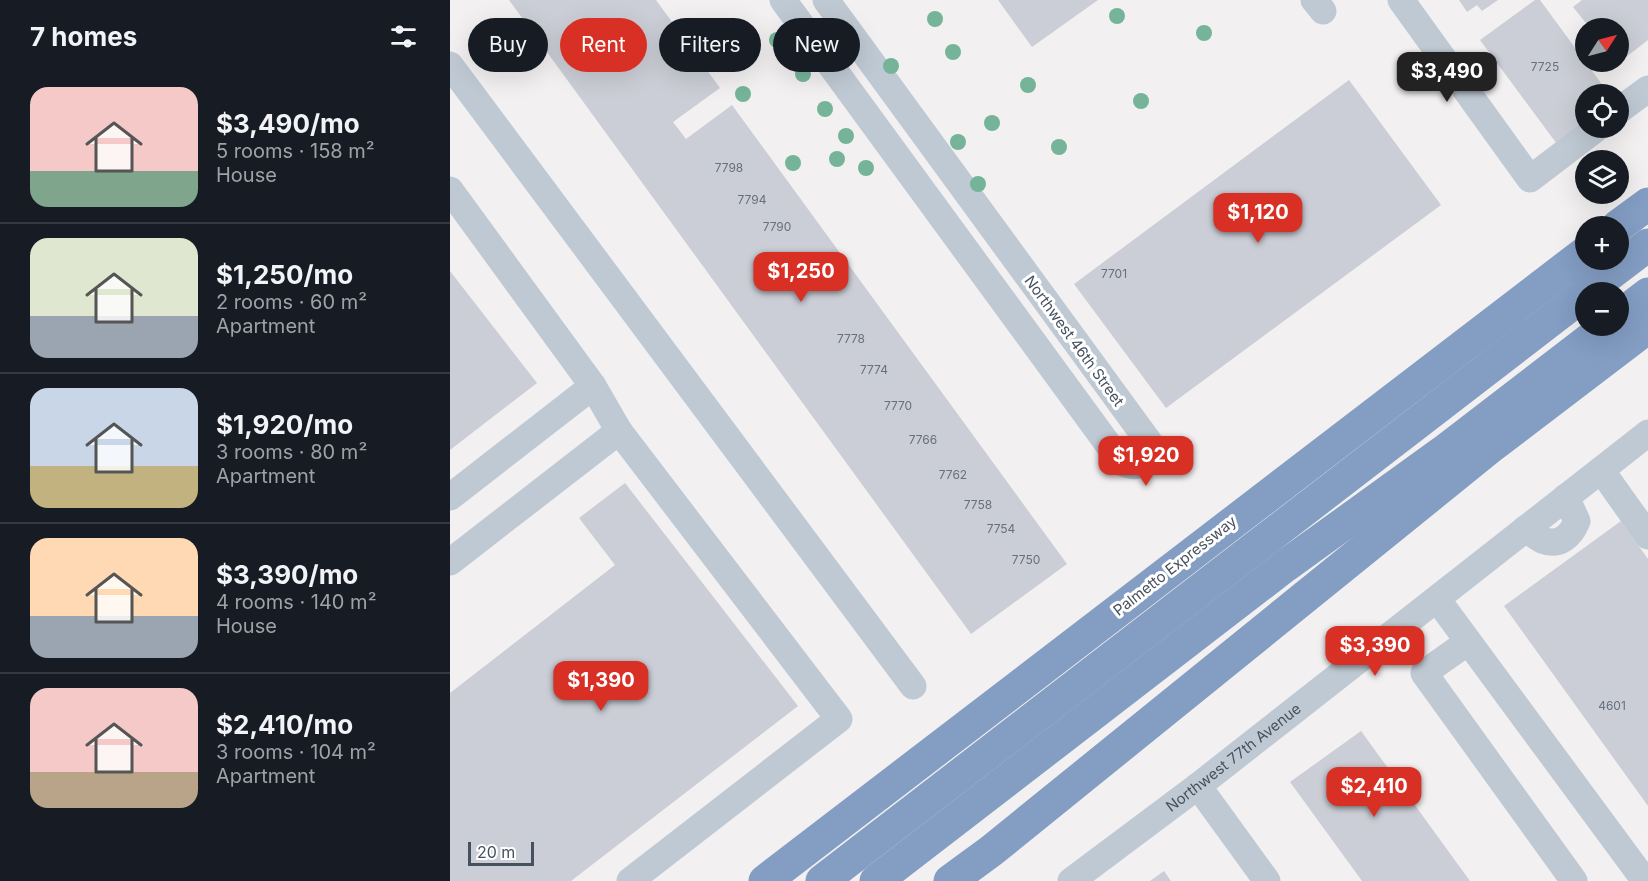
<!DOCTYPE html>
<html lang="en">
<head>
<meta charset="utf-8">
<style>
  :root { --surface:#171b24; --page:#20242c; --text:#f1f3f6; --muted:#9ea1a6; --line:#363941; --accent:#d93025 }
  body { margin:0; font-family:Inter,sans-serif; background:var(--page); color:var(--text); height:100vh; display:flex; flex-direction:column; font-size:22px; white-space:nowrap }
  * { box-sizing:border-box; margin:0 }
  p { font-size:20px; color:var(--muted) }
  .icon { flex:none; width:33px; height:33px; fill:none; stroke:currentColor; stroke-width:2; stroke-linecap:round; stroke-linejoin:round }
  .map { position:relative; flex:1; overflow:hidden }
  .panel { display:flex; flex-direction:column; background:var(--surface); width:450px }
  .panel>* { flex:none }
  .banner { position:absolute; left:18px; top:18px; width:570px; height:54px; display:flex; gap:12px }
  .needle { width:39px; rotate:54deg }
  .fabs { position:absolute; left:1125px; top:18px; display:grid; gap:12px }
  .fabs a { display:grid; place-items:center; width:54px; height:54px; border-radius:50%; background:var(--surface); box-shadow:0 6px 24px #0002; font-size:30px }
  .scale { position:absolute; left:18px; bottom:15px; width:66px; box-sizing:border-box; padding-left:6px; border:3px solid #46515f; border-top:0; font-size:16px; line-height:21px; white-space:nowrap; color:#46515f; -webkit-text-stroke:4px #fff; paint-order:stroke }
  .price { position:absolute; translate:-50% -51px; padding:0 14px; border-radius:12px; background:var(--accent); color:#fff; font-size:20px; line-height:39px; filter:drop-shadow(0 2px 3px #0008) }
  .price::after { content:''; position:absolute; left:50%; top:36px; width:18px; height:14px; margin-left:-9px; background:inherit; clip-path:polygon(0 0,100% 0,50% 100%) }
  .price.on { background:#222; color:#fff }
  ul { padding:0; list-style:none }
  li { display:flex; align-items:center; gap:18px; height:150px; padding:0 30px }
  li+li { border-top:2px solid var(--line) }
  li span { display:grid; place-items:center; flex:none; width:168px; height:120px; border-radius:18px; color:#555 }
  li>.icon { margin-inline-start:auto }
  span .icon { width:72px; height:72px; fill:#fffc; stroke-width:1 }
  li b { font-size:26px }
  h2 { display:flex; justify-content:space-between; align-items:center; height:72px; padding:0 30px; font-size:26px }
  .tag { padding:0 21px; border-radius:27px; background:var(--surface); box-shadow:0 6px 24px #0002; font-size:21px; line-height:54px }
  .tag.on { background:var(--accent); color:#fff }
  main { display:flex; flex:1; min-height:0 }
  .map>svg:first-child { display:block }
  .building { fill:#cbced6 }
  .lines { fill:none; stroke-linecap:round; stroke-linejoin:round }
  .minor { stroke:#bfc9d3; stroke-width:27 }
  .highway { stroke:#839dc3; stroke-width:33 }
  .tree { fill:#75b499 }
  .labels { text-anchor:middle; stroke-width:6; stroke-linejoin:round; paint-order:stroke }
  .number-label { font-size:12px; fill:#67707d }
  .street-label { font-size:15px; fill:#46515f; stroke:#fff }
</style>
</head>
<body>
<main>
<section class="panel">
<h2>7 homes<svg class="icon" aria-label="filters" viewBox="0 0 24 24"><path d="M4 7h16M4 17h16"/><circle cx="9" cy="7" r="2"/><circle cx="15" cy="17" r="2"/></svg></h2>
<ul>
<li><span style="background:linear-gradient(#f6c9c9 70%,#7fa58c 0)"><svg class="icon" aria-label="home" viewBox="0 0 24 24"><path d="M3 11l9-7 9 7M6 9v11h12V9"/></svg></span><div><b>$3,490/mo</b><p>5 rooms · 158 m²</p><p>House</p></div></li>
<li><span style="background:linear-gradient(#dfe7d0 65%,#9aa5b1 0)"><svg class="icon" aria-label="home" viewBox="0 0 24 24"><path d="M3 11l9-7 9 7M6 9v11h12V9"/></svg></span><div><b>$1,250/mo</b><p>2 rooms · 60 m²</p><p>Apartment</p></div></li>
<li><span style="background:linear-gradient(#c9d6e8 65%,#c2b280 0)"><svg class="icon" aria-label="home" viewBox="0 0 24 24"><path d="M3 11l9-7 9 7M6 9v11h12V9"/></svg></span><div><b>$1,920/mo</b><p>3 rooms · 80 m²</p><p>Apartment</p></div></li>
<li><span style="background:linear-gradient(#ffd9b3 65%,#9aa5b1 0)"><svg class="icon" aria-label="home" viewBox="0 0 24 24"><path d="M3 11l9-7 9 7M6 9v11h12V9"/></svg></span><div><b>$3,390/mo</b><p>4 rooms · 140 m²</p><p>House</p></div></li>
<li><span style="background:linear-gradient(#f6c9c9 70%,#b9a48a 0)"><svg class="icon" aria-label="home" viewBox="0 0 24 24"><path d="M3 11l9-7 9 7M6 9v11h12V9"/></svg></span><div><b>$2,410/mo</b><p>3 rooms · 104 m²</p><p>Apartment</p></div></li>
</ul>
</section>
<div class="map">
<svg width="1198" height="881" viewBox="0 0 1198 881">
  <rect width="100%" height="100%" fill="#f2f0f0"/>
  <g class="building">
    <path d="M59,0H206L270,88L223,122L236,139L282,105L617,564L521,634Z"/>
    <path d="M548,0H648L582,47Z"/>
    <path d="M1009,0H1048L1032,11L1027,5L1017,12Z"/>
    <path d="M1085,0H1090L1159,94H1136V122L1107,144L1030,40Z"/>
    <path d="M1132,0H1198V40L1167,64L1165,62H1168V28H1140L1123,7Z"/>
    <path d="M899,80L991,205L716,408L624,284Z"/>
    <path d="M0,271L87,383L0,450Z"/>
    <path d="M175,483L348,706L121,881H0V693L165,565L129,518Z"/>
    <path d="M1171,521L1198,559V806L1054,606Z"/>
    <path d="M911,731L1020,881H912L840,782Z"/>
    <path d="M714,871L721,881H700Z"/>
  </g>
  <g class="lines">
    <g class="minor">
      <path d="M333,0L671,462C689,471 695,463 702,446L376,0"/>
      <path d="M864,0L873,11"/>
      <path d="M951,0L1080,179L1147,128"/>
      <path d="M0,65L463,686"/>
      <path d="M1168,111L1198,89"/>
      <path d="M0,190L143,386L169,431L389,719L180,881"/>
      <path d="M1151,470L1198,536"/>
      <path d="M0,497L143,386"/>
      <path d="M1075,529C1081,533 1087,537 1092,540C1109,547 1121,536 1127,521L1116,497"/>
      <path d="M0,562L169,431"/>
      <path d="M987,599L1195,881"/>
      <path d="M1018,642L974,673L1124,881"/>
      <path d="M748,786L817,881"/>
      <path id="s1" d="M621,881L748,786L1198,433"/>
    </g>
    <g class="highway">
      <path d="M1168,226L1198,204"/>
      <path d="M1136,292L1198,245"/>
      <path d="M1168,317L1198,294"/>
      <path d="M315,881L1136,252"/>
      <path d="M372,881L1136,293"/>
      <path d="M426,881L835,566L993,452L1157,326"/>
      <path d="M500,881L541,851L1038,449L1198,327"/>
    </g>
  </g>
  <g class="tree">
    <circle cx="667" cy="16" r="8"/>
    <circle cx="485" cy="19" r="8"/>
    <circle cx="244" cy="26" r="8"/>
    <circle cx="754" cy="33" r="8"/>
    <circle cx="327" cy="40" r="8"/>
    <circle cx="503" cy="52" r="8"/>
    <circle cx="441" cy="66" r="8"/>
    <circle cx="353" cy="74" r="8"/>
    <circle cx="578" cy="85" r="8"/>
    <circle cx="293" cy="94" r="8"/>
    <circle cx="691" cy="101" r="8"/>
    <circle cx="375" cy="109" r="8"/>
    <circle cx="542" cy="123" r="8"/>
    <circle cx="396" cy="136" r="8"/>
    <circle cx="508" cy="142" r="8"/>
    <circle cx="609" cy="147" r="8"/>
    <circle cx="387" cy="159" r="8"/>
    <circle cx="343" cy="163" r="8"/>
    <circle cx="416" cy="168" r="8"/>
    <circle cx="528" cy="184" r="8"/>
  </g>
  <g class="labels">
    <g class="number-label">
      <text x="1095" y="71">7725</text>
      <text x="279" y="172">7798</text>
      <text x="302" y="204">7794</text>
      <text x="327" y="231">7790</text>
      <text x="664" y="278">7701</text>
      <text x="401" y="343">7778</text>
      <text x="424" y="374">7774</text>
      <text x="448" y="410">7770</text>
      <text x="473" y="444">7766</text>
      <text x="503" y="479">7762</text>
      <text x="528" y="509">7758</text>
      <text x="551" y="533">7754</text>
      <text x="576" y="564">7750</text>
      <text x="1162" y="710">4601</text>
    </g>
    <g class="street-label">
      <text transform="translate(624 341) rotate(54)" y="5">Northwest 46th Street</text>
      <text transform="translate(725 566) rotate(-38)" y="5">Palmetto Expressway</text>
      <text dy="5" stroke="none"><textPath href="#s1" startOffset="204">Northwest 77th Avenue</textPath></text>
    </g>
  </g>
</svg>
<div class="fabs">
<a><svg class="needle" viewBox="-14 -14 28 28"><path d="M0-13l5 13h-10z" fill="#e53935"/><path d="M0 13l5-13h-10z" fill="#9ea1a6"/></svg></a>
<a><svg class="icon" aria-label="locate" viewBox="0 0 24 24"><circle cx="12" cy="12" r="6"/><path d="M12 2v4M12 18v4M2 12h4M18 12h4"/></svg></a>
<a><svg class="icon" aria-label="layers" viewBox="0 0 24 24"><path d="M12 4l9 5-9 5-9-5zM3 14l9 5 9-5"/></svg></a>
<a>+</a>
<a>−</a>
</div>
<div class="scale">20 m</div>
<b class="price on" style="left:997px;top:103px">$3,490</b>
<b class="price" style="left:808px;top:244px">$1,120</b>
<b class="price" style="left:351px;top:303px">$1,250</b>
<b class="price" style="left:696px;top:487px">$1,920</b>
<b class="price" style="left:925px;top:677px">$3,390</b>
<b class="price" style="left:151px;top:712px">$1,390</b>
<b class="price" style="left:924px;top:818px">$2,410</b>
<div class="banner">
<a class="tag">Buy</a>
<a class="tag on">Rent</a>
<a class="tag">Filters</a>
<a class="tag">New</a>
</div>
</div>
</main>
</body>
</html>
